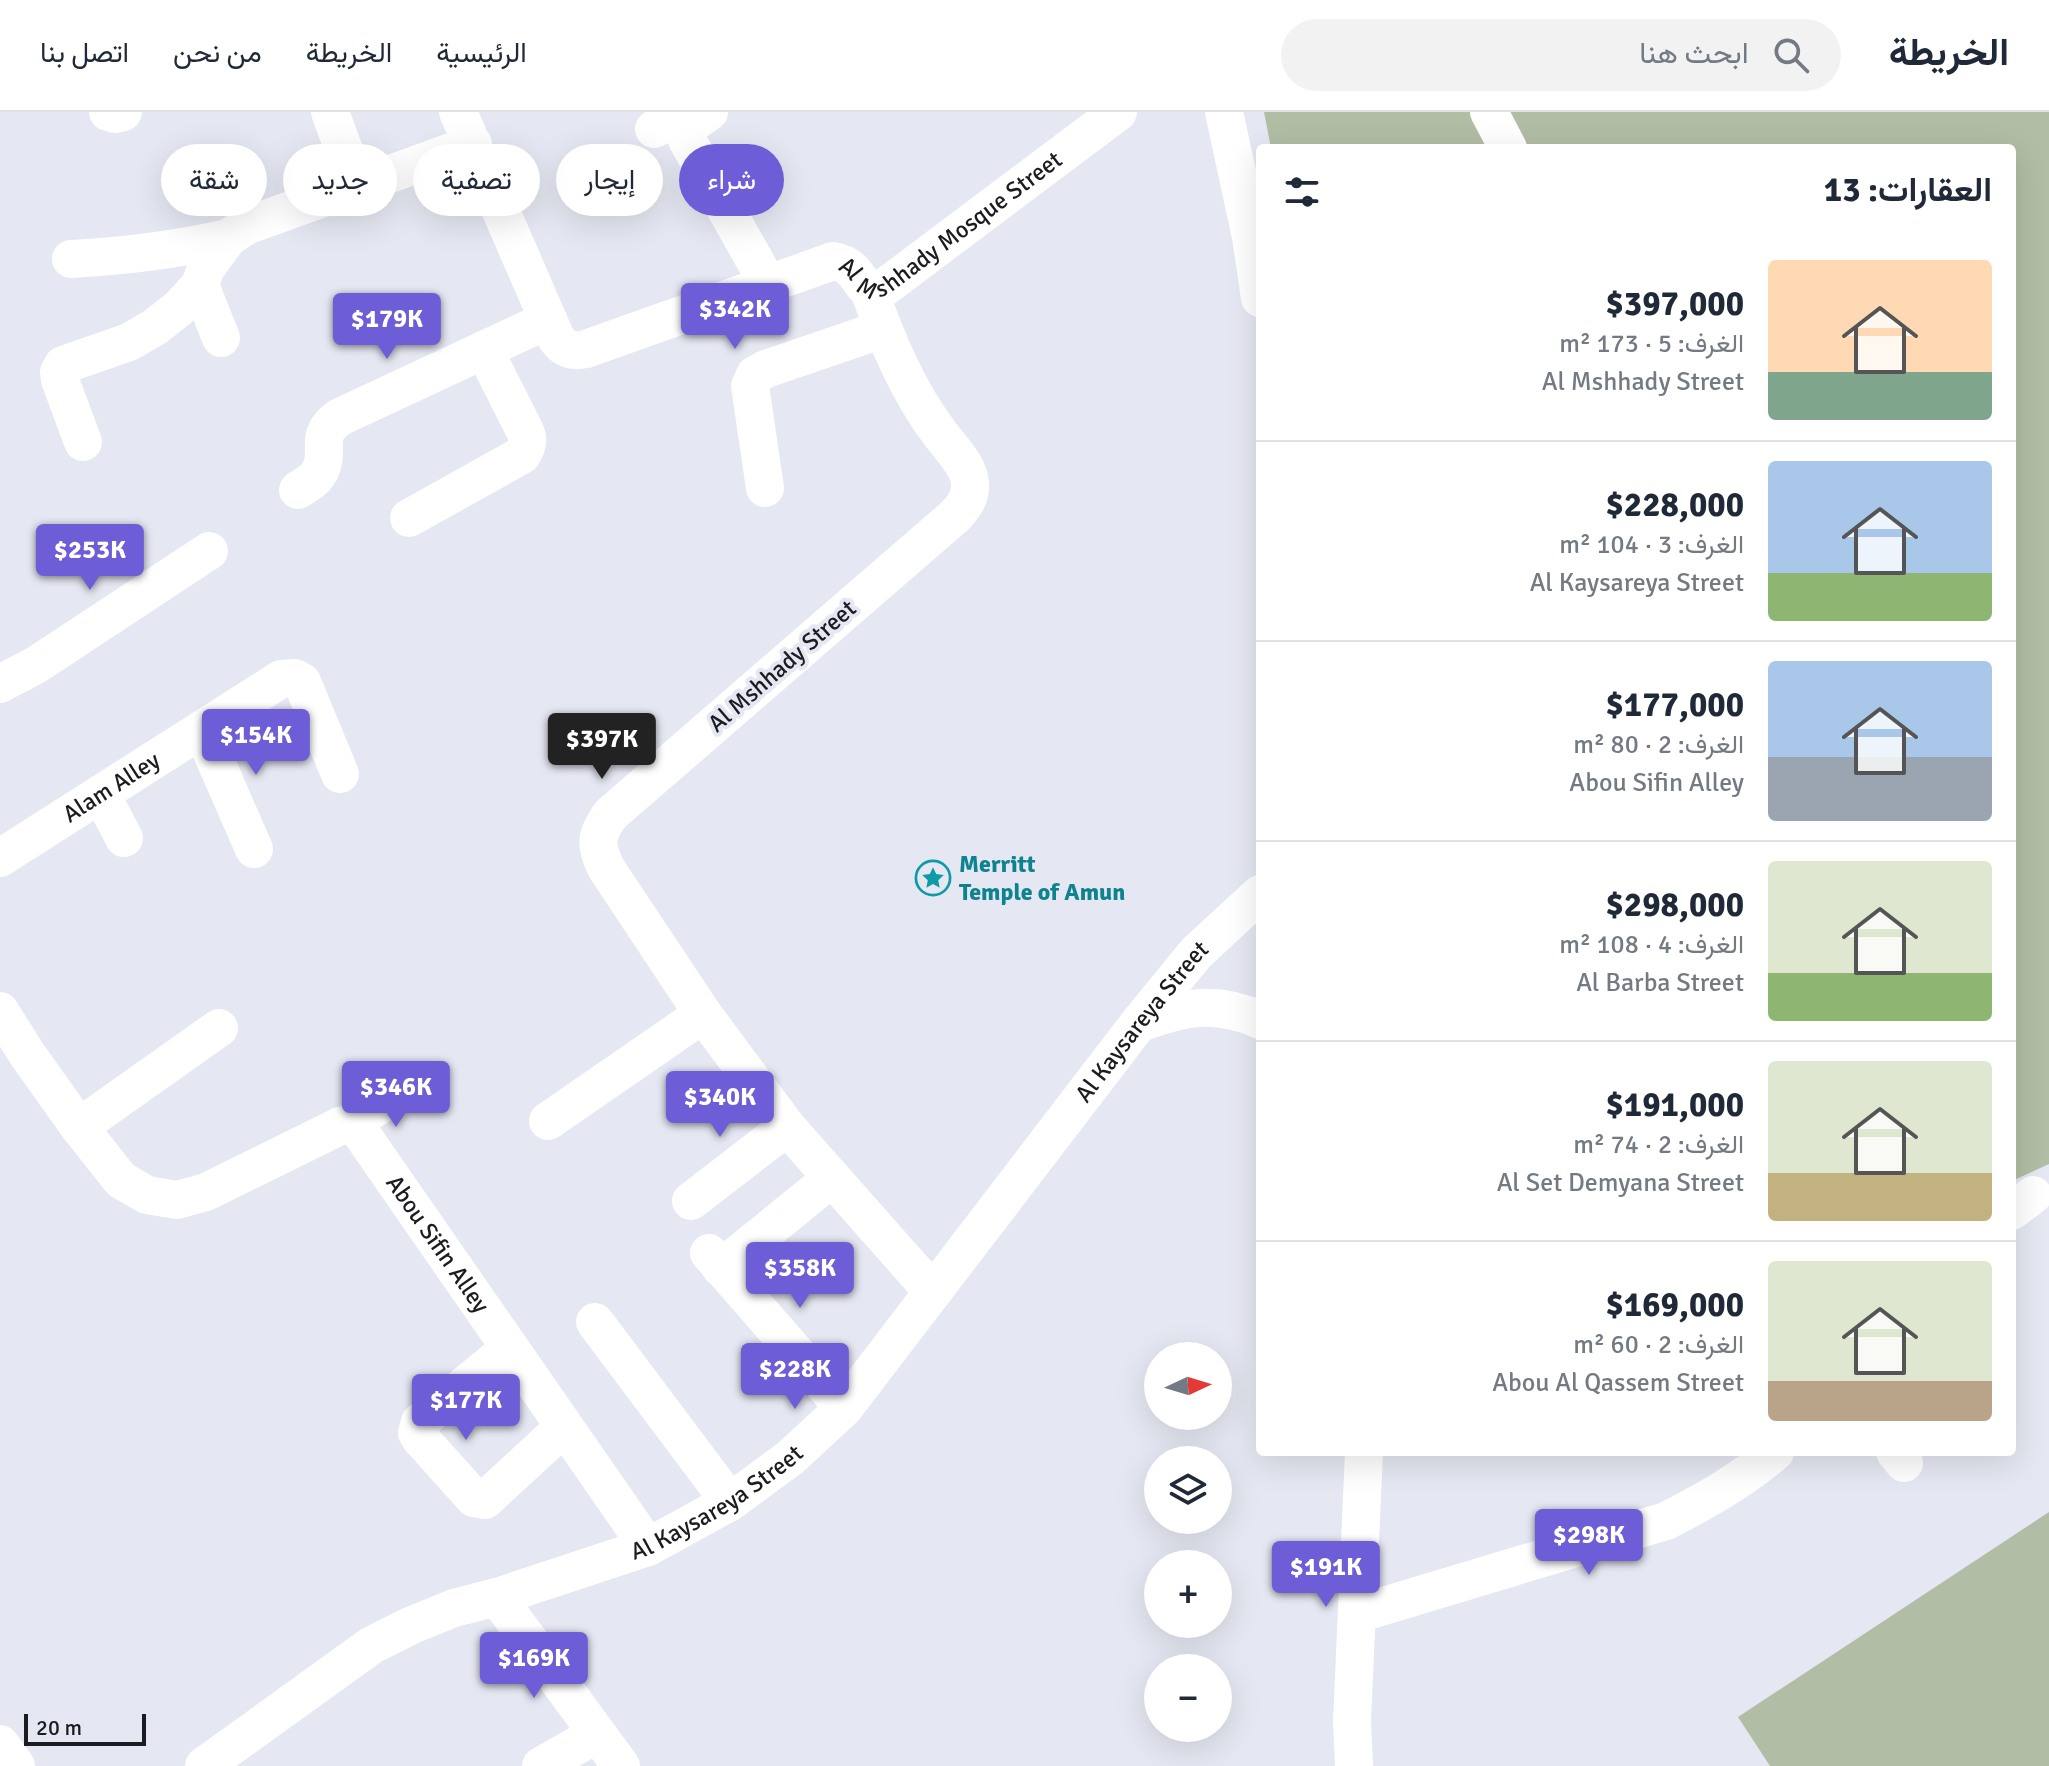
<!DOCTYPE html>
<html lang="ar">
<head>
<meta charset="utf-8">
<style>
  :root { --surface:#fff; --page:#f2f2f3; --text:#1f2937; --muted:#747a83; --line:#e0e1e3; --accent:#6d5dd7 }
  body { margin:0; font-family:Signika,Vazirmatn,sans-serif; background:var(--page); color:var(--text); direction:rtl; height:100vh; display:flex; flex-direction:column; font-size:30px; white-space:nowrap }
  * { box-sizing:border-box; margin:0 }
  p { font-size:26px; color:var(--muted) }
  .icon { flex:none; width:44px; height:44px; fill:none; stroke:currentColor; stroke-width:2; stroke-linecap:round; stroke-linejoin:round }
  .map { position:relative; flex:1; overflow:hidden; direction:ltr }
  .panel { position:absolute; left:1256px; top:32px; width:760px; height:1312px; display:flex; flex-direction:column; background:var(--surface); border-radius:8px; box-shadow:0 8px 32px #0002; direction:rtl }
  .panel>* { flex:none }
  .banner { position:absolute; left:24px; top:32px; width:760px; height:72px; direction:rtl; display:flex; gap:16px }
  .needle { width:52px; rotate:86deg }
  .controls { position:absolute; left:1144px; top:1230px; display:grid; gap:16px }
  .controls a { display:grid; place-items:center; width:88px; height:88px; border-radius:50%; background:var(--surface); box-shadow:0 8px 32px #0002; font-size:40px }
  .scale { position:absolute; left:24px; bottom:20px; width:122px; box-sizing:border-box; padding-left:8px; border:4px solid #1b1c20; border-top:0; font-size:22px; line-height:28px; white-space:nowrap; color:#1b1c20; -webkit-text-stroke:6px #e5e7f2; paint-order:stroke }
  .price { position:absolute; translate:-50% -68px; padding:0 18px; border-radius:8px; background:var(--accent); color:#fff; font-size:26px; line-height:52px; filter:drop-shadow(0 2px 4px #0008) }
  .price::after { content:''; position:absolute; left:50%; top:48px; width:24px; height:18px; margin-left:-12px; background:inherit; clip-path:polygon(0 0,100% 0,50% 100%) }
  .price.current { background:#222; color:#fff }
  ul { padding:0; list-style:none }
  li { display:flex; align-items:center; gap:24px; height:200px; padding:0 24px }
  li+li { border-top:2px solid var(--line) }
  li span { display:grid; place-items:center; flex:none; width:224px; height:160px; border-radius:8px; color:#555 }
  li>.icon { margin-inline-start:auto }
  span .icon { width:96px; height:96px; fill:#fffc; stroke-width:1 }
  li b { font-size:34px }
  h2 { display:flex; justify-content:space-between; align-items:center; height:96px; padding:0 24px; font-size:34px }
  .pill { padding:0 28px; border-radius:36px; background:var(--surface); box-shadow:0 8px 32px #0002; font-size:28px; line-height:72px }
  .pill.current { background:var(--accent); color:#fff }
  header { display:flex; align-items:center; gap:48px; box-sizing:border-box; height:112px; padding:0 40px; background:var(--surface); border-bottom:2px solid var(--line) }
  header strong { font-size:38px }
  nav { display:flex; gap:44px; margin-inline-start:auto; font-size:28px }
  .search { width:560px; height:72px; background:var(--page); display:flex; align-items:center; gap:20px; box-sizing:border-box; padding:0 28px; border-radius:44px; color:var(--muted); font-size:30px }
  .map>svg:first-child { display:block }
  .green { fill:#b2bda5 }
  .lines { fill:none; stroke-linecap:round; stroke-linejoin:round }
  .minor { stroke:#fff; stroke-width:38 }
  .labels { text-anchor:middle; stroke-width:8; stroke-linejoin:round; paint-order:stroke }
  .street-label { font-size:24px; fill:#1b1c20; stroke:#e5e7f2 }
  .culture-label { font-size:24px; font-weight:bold; fill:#0d838f; stroke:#e5e7f2; text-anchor:start }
</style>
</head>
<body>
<header>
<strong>الخريطة</strong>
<div class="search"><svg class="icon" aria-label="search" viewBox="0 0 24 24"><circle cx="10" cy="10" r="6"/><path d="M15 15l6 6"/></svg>ابحث هنا</div>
<nav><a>الرئيسية</a><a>الخريطة</a><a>من نحن</a><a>اتصل بنا</a></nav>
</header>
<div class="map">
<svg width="2049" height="1654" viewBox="0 0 2049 1654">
  <rect width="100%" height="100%" fill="#e5e7f2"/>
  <g class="green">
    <path d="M1264,0H2049V1052L2012,1069V36H1271Z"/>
    <path d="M2049,1400V1654H1770L1738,1605Z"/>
  </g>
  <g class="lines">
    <g class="minor">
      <path d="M108,0L115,2L123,0"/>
      <path d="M330,0L357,74"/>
      <path id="s1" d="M458,0L556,226C565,238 572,240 586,237L833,149C840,151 847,152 852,158C864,170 863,184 885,175L1118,0"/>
      <path d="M709,0C698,8 686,13 687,28L768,172"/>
      <path d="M1224,0L1251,125L1260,186"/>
      <path d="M1489,0L1508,36"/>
      <path d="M654,17L692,0"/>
      <path d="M71,147C126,144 175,138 228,126"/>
      <path d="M200,173L221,226"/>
      <path d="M869,178C887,229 908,280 941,323C951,336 969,354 970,371C971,386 964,394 955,404L611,702C595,724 595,732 606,756L703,902L787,1015L933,1180"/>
      <path d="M83,330L60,268L59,260L63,253L129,230L155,215L179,196L200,173L206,156L228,126L246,114L473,32"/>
      <path d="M765,376L750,274L755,263L766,257L883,217"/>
      <path d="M298,378C305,373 314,369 318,362C333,339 311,325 340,305L548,208"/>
      <path d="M409,406L522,343C528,333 529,327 524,317L484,238"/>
      <path d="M0,572L36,553L209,439"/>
      <path d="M202,618L254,737"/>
      <path d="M101,682L124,726"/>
      <path id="s2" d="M0,746L281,567L295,566L302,570L340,662"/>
      <path id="s3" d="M0,899L27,942L79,1015L121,1068L147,1083L177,1088L206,1080L340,1014L349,1012L356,1014L648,1435"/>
      <path d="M1138,912C1182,895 1215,888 1260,908"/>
      <path d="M548,1009L703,902"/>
      <path d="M349,1012L416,971"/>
      <path d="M79,1015L219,916"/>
      <path d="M691,1089L787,1015"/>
      <path d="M2012,1099L2033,1083"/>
      <path d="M709,1141L844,1296"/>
      <path d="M721,1156L832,1066"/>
      <path d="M595,1210L730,1390"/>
      <path d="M509,1237L420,1310L417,1321L420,1326L474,1386L485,1388L564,1315"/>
      <path d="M1895,1340L1904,1351"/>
      <path d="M497,1485L621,1654"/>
      <path d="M1357,1502L1666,1409C1705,1389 1741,1369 1775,1340"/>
      <path d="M0,1632L16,1654"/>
      <path id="s4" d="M204,1654L372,1533L412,1513L454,1496L497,1485L648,1435L730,1390L790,1346L844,1296L1138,912L1196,841L1260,782"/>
      <path d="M541,1654L597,1622"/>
      <path d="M1354,1654L1352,1609L1364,1340"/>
    </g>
  </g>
  <defs>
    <g id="sight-ring" transform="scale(1.8)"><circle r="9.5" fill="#e5e7f2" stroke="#0f9aa8" stroke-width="1.5"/><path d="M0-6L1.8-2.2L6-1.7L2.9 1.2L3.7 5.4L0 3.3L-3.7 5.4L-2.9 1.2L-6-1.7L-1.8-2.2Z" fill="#0f9aa8"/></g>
  </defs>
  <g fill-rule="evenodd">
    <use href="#sight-ring" x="933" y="766"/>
  </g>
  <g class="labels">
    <g class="street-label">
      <text dy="8" stroke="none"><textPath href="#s1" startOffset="688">Al Mshhady Mosque Street</textPath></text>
      <text transform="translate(782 554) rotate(-41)" y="8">Al Mshhady Street</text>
      <text dy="8" stroke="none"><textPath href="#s2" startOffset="132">Alam Alley</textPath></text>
      <text dy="8" stroke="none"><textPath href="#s4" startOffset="1230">Al Kaysareya Street</textPath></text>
      <text dy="8" stroke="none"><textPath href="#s3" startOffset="608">Abou Sifin Alley</textPath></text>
      <text dy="8" stroke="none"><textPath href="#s4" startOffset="582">Al Kaysareya Street</textPath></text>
    </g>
    <g class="culture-label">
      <text x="959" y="760">Merritt<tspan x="959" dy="28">Temple of Amun</tspan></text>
    </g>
  </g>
</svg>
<div class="controls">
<a><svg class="needle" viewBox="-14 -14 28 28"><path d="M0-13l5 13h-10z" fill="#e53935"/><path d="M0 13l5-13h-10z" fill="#747a83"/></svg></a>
<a><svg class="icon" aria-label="layers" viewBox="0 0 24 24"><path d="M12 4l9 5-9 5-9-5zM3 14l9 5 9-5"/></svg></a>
<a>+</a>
<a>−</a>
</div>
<div class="scale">20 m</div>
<b class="price" style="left:735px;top:239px">$342K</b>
<b class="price" style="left:387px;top:249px">$179K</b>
<b class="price" style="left:90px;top:480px">$253K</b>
<b class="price" style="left:256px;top:665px">$154K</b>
<b class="price current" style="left:602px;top:669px">$397K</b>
<b class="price" style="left:396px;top:1017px">$346K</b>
<b class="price" style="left:720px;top:1027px">$340K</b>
<b class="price" style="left:800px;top:1198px">$358K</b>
<b class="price" style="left:795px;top:1299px">$228K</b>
<b class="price" style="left:466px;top:1330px">$177K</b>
<b class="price" style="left:1589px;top:1465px">$298K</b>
<b class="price" style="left:1326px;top:1497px">$191K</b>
<b class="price" style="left:534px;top:1588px">$169K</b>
<div class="banner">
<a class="pill current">شراء</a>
<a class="pill">إيجار</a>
<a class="pill">تصفية</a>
<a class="pill">جديد</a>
<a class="pill">شقة</a>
</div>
<section class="panel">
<h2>العقارات: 13<svg class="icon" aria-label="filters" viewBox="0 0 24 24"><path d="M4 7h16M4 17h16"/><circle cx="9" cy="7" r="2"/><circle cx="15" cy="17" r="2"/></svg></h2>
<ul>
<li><span style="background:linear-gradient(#ffd9b3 70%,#7fa58c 0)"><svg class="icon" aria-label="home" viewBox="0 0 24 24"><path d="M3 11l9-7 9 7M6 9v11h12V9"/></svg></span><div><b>$397,000</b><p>الغرف: 5 · 173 m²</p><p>Al Mshhady Street</p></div></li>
<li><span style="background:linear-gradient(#a9c7e8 70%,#8fb573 0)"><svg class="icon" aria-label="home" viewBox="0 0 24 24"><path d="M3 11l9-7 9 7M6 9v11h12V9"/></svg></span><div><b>$228,000</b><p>الغرف: 3 · 104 m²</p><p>Al Kaysareya Street</p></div></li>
<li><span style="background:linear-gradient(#a9c7e8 60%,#9aa5b1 0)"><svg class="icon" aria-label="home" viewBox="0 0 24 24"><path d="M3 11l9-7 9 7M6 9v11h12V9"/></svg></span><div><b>$177,000</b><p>الغرف: 2 · 80 m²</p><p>Abou Sifin Alley</p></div></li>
<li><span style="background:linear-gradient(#dfe7d0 70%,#8fb573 0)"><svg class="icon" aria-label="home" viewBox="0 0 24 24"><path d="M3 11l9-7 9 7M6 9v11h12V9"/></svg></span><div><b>$298,000</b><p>الغرف: 4 · 108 m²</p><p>Al Barba Street</p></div></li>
<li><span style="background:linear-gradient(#dfe7d0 70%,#c2b280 0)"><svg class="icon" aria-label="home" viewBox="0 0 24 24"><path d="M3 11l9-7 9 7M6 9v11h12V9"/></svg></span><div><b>$191,000</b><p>الغرف: 2 · 74 m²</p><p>Al Set Demyana Street</p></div></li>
<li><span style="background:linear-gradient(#dfe7d0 75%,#b9a48a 0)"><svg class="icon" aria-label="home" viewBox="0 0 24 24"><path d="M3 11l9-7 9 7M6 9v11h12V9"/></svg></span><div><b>$169,000</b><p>الغرف: 2 · 60 m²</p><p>Abou Al Qassem Street</p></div></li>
</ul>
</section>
</div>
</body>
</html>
